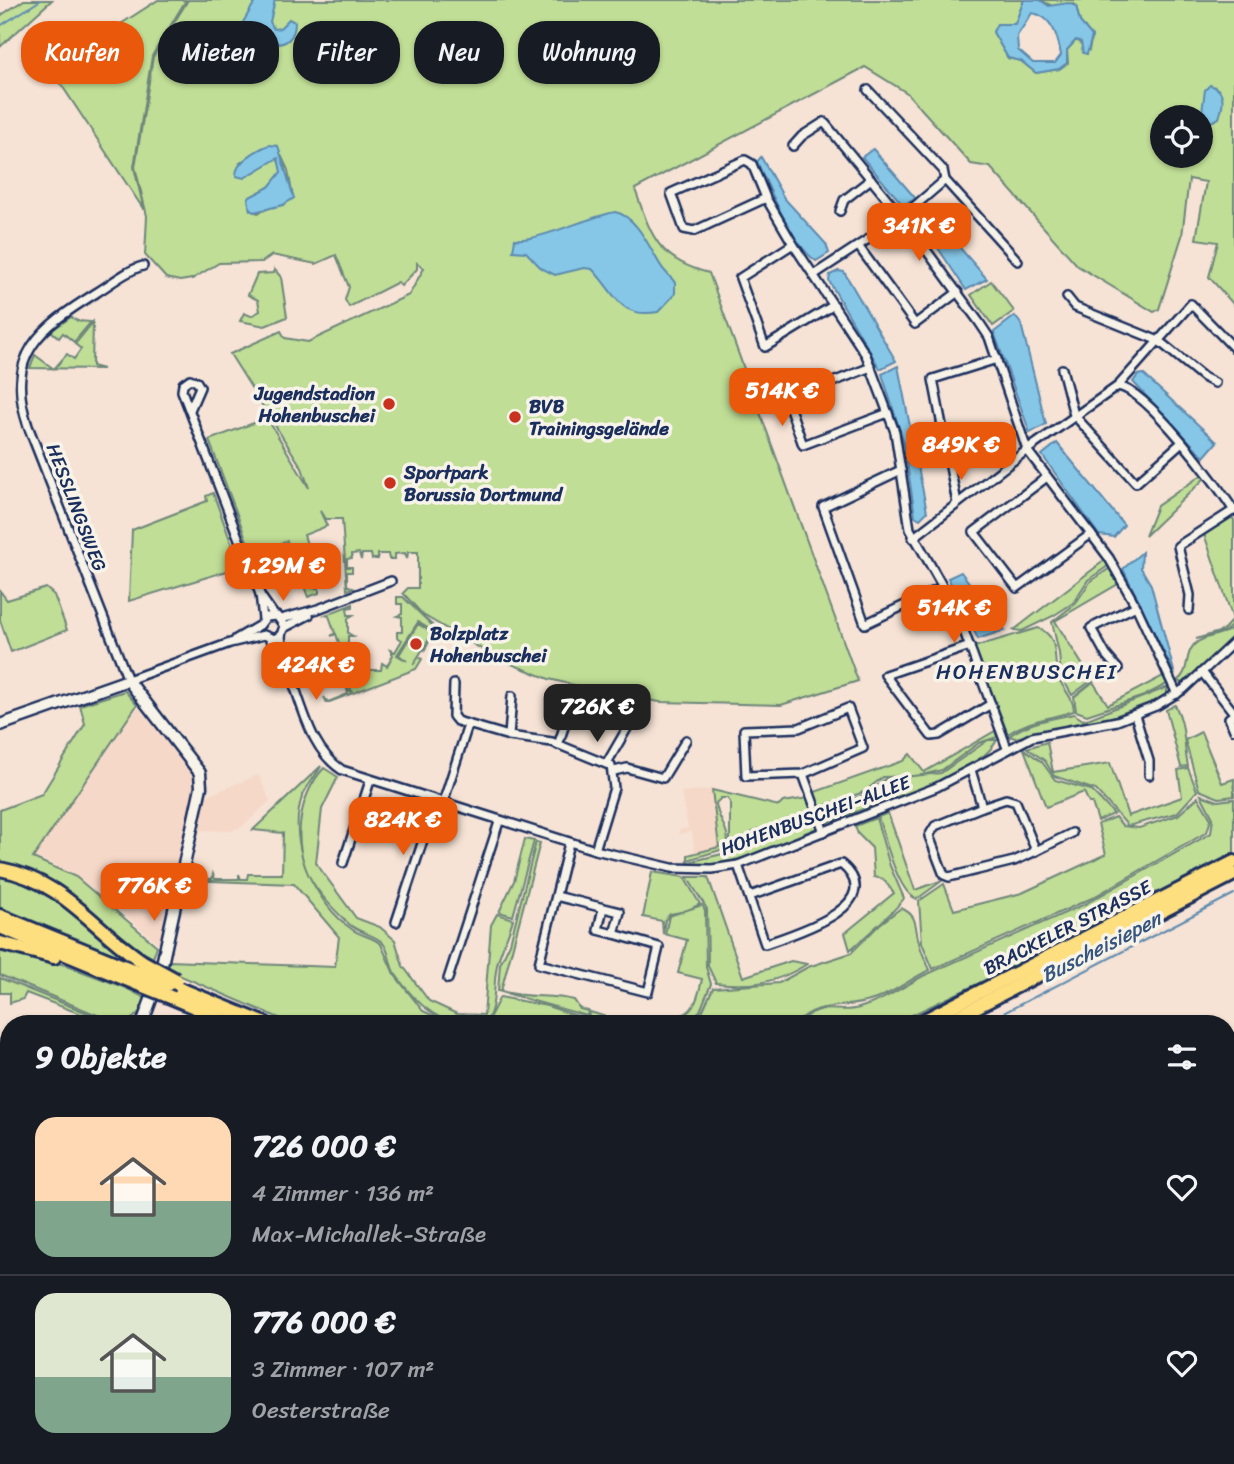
<!DOCTYPE html>
<html lang="de">
<head>
<meta charset="utf-8">
<style>
  :root { --surface:#171b24; --page:#242831; --text:#f1f3f6; --muted:#9ea1a6; --line:#363941; --accent:#ea580c }
  body { margin:0; font-family:Sriracha,sans-serif; background:var(--page); color:var(--text); height:100vh; display:flex; flex-direction:column; font-size:26px; white-space:nowrap }
  * { box-sizing:border-box; margin:0 }
  p { font-size:23px; color:var(--muted) }
  .icon { flex:none; width:38px; height:38px; fill:none; stroke:currentColor; stroke-width:2; stroke-linecap:round; stroke-linejoin:round }
  .map { position:relative; flex:1; overflow:hidden }
  .panel { position:absolute; left:0px; top:1015px; width:1236px; height:450px; display:flex; flex-direction:column; background:var(--surface); border-radius:28px 28px 0 0; box-shadow:0 2px 5px #0004 }
  .panel>* { flex:none }
  .top-card { position:absolute; left:21px; top:21px; width:700px; height:63px; display:flex; gap:14px }
  .tools { position:absolute; left:1150px; top:105px; display:grid; gap:14px }
  .tools a { display:grid; place-items:center; width:63px; height:63px; border-radius:50%; background:var(--surface); box-shadow:0 2px 5px #0004; font-size:35px }
  .price { position:absolute; translate:-50% -60px; padding:0 16px; border-radius:14px; background:var(--accent); color:#fff; font-size:23px; line-height:46px; filter:drop-shadow(0 2px 4px #0008) }
  .price::after { content:''; position:absolute; left:50%; top:42px; width:21px; height:16px; margin-left:-10px; background:inherit; clip-path:polygon(0 0,100% 0,50% 100%) }
  .price.selected { background:#222; color:#fff }
  ul { padding:0; list-style:none }
  li { display:flex; align-items:center; gap:21px; height:175px; padding:0 35px }
  li+li { border-top:2px solid var(--line) }
  li span { display:grid; place-items:center; flex:none; width:196px; height:140px; border-radius:21px; color:#555 }
  li>.icon { margin-inline-start:auto }
  span .icon { width:84px; height:84px; fill:#fffc; stroke-width:1 }
  li b { font-size:30px }
  h2 { display:flex; justify-content:space-between; align-items:center; height:84px; padding:0 35px; font-size:30px }
  .pill { padding:0 24px; border-radius:28px; background:var(--surface); box-shadow:0 2px 5px #0004; font-size:24px; line-height:63px }
  .pill.selected { background:var(--accent); color:#fff }
  .map>svg:first-child { display:block }
  .built { fill:#f6d8c8 }
  .green { fill:#c0de96; stroke:#6e867a; stroke-width:2; fill-rule:evenodd }
  .water { fill:#86c7e7; stroke:#5b8ab0; stroke-width:2; fill-rule:evenodd }
  .lines { fill:none; stroke-linecap:round; stroke-linejoin:round }
  .stream { stroke:#5b8ab0; stroke-width:2 }
  .minor-casing { stroke:#1b2f5e; stroke-width:12 }
  .tertiary-casing { stroke:#1b2f5e; stroke-width:15 }
  .trunk-casing { stroke:#1b2f5e; stroke-width:18 }
  .minor { stroke:#f7f3e8; stroke-width:7 }
  .tertiary { stroke:#f7f3e8; stroke-width:10 }
  .trunk { stroke:#fedf80; stroke-width:12 }
  .trunk-bridge-casing { stroke:#1b2f5e; stroke-width:18; stroke-linecap:butt }
  .trunk-bridge { stroke:#fedf80; stroke-width:12 }
  .poi-dot { fill:#c8321e; stroke:#f7f3e8; stroke-width:2.5 }
  .labels { text-anchor:middle; stroke-width:7; stroke-linejoin:round; paint-order:stroke }
  .poi-label { font-size:19px; font-weight:bold; fill:#1b2f5e; stroke:#f7f3e8; text-anchor:start }
  .street-label { font-size:19px; fill:#1b2f5e; stroke:#f7f3e8 }
  .neighbourhood-label { font-size:21px; letter-spacing:2px; fill:#1b2f5e; stroke:#f7f3e8 }
  .water-label { font-size:21px; font-style:italic; fill:#365580; stroke:#f7f3e8 }
</style>
</head>
<body>
<div class="map">
<svg width="1234" height="1464" viewBox="0 0 1234 1464">
  <rect width="100%" height="100%" fill="#f6e3d5"/>
  <filter id="ink" filterUnits="userSpaceOnUse"><feTurbulence type="fractalNoise" baseFrequency=".0143" numOctaves="2"/><feDisplacementMap in="SourceGraphic" scale="14" xChannelSelector="R" yChannelSelector="G"/><feConvolveMatrix kernelMatrix="1 2 1 2 8 2 1 2 1" color-interpolation-filters="sRGB"/></filter>
  <g filter="url(#ink)">
    <g class="built">
      <path d="M138,707L192,770L194,785L159,944L94,889L49,862L34,857Z"/>
      <path d="M259,775L270,801L242,827L232,831L196,830L206,796Z"/>
      <path d="M712,789L719,847L695,854L692,832L679,834V830L688,828L681,792Z"/>
      <path d="M347,1456H524L527,1464H334Z"/>
    </g>
    <g class="green">
      <path d="M24,0H52L0,47V16Z"/>
      <path d="M158,0H186L152,56L134,167L144,210L51,69Z"/>
      <path d="M188,0H1024L1015,24H997L993,32L1008,58L1021,61L1036,73L1059,69L1068,63L1067,50L1076,40L1089,50L1092,36L1080,22L1076,6L1072,3L1054,7L1040,0H1234V305L1209,277L1218,242L1196,239L1206,182L1189,179L1182,236L1159,309L1154,312L1078,266L990,167L971,164L907,93L865,67L635,189C651,235 657,260 709,273L858,681L781,705L660,702L611,694L549,679L499,659L423,615L403,593L408,588H418V552H408L407,559L405,553L395,554V559H389L388,554H378V559H372L371,554H362L361,560L359,553L352,554V558L347,559V567H352V572H347V585L353,588L347,590L342,519H325L320,511L327,526L304,535L313,563V588H319V593L308,597L287,541L252,554L209,440L267,418L309,488L302,468L230,354L281,331L285,338L308,342L409,295L424,268L417,263V269L401,286L398,282L349,307L345,300L349,287L336,255L316,264L272,255L262,262L219,263L192,279L180,281L166,278L145,255L147,216L135,167L153,57ZM1162,117H1200V156H1162ZM262,148L281,155L288,170L293,198L258,213L250,210L248,198L269,187L283,170L276,157L250,172L240,163Z"/>
      <path d="M274,269L281,277L287,317L265,326L240,321L244,313L251,316L260,311L258,300L248,295L257,274L274,273Z"/>
      <path d="M991,281L1014,311L993,326L971,295Z"/>
      <path d="M71,317L78,321L91,322L74,342L63,333L59,338L51,331Z"/>
      <path d="M93,322L92,366L103,369L30,368L35,355L54,369L67,354L74,359L81,349L75,344Z"/>
      <path d="M1203,474L1206,477L1145,536L1157,506Z"/>
      <path d="M213,493L240,567L129,601L132,530L207,501L206,496Z"/>
      <path d="M1231,516L1234,520V624L1224,632L1196,639L1222,631L1233,619L1204,534Z"/>
      <path d="M1105,560L1108,566L1088,580L1073,603L1053,616L1022,631L1014,630Z"/>
      <path d="M1110,568L1118,584L1055,621L1092,680L1072,695L1061,676L1059,653L1052,622L1075,604L1090,582Z"/>
      <path d="M46,588L54,595L67,630L11,652L0,620V591L7,600Z"/>
      <path d="M397,597H403L436,629L424,651L434,632L418,622L397,655L407,661L399,655L418,624L433,633L413,665L419,657L422,659L416,669L327,703L324,697L328,702L348,694L347,689L352,692L350,687L355,685L351,673L345,674L350,672L346,660L341,662L345,659L341,647L336,649L340,646L336,634L331,636L335,633L329,616L325,615L353,604V607L347,608L348,615H353L348,618V633L353,636H348V651H353L348,654V662H354L356,670H381L382,663L387,666L393,655L390,650L395,652L402,640L397,637V632H402V617L397,616L402,614V604H397Z"/>
      <path d="M1038,628C1061,637 1052,658 1058,676C1062,689 1074,697 1074,711C1049,719 1030,719 1008,734L974,647Z"/>
      <path d="M1234,628V636L1183,683L1177,681C1190,672 1184,657 1193,646C1201,636 1222,636 1234,628Z"/>
      <path d="M1163,676L1167,684L1144,696L1087,715L1076,711L1074,697L1093,682L1108,705Z"/>
      <path d="M1168,687L1165,697L1107,719L1015,738L1009,736C1028,722 1050,719 1074,714L1083,720L1090,718Z"/>
      <path d="M125,691L137,705L33,858L76,877L157,946L153,958C96,927 69,878 0,865V810L42,794L85,724L80,705Z"/>
      <path d="M1175,705C1186,725 1183,744 1188,766L1181,767L1166,710Z"/>
      <path d="M995,731L997,737L979,743L942,770L918,776L883,777L864,792L818,808L812,793L903,761L910,754L924,772Z"/>
      <path d="M1201,732L1222,783L1234,779V796L1219,798L1199,790L1185,740Z"/>
      <path d="M988,740H997C979,773 908,793 874,805L869,793L885,779L941,773Z"/>
      <path d="M1047,742L1053,772L1110,763L1128,816L1182,797L1178,770L1188,768L1197,791L1177,813L1128,826L1096,790L1054,776L1045,761L1027,748Z"/>
      <path d="M1024,749L1042,762L1055,780L1091,790L1114,814L1098,821L1092,803H1089L1084,792L1046,807Z"/>
      <path d="M321,766C317,775 306,786 302,797C287,843 314,903 353,930C362,936 373,937 381,944L394,974L423,1011L450,1024H293L167,970L169,961L335,967L339,937L294,884L185,880L187,873H196L197,878L212,879L213,874L215,879H239V874L241,879H247L248,874H282L283,833L253,830Z"/>
      <path d="M324,768L338,777L322,809L316,863L356,918L380,927L395,940L403,966L429,1001L457,1014L484,1015L491,925L497,914L513,919C509,934 502,947 498,961C492,981 498,1003 486,1022C447,1036 413,1001 394,972C389,963 390,950 382,942C373,934 359,933 349,924C334,910 313,888 306,869C293,836 300,794 324,768Z"/>
      <path d="M712,790L779,806L783,802L808,798L813,811L798,824L758,829L730,846V802L727,798H721L716,803C718,823 731,828 727,848L688,860V855L719,847Z"/>
      <path d="M867,794L871,806L824,824L819,811Z"/>
      <path d="M1201,795L1218,801L1234,799V854L1036,956L893,1024H798C821,999 835,1015 859,1008C883,1001 901,988 923,976L1085,904L1211,833L1213,818Z"/>
      <path d="M1198,797L1211,819L1207,832L1092,898L933,969L922,943L919,901L944,884L954,910L1022,893L1106,854L1098,824L1115,817L1123,826L1139,828L1178,815Z"/>
      <path d="M814,813L817,828C786,841 721,874 689,862L722,854L759,831L796,828Z"/>
      <path d="M888,813L915,890L943,880L917,899C897,893 885,836 878,817Z"/>
      <path d="M876,818L890,866L904,898C901,906 860,941 850,950L845,933L894,893L883,879L874,877L872,848L858,834L855,826Z"/>
      <path d="M525,839L534,841L513,916L499,912L514,881Z"/>
      <path d="M536,842L540,843L501,991C529,999 548,994 574,1000L580,1009L588,1011L587,1016L498,991L500,964L510,943Z"/>
      <path d="M0,872L48,890L138,964L0,909Z"/>
      <path d="M652,872L684,877L700,904L687,911L670,914L665,920L663,934L662,921L643,917Z"/>
      <path d="M687,877H708L743,977L791,961L807,964C778,983 750,987 716,983L708,966L707,909Z"/>
      <path d="M702,905L705,910L706,967L711,984L700,1011C671,1032 621,1028 588,1017L590,1012C602,1015 616,1022 628,1022C636,1022 642,1016 648,1016C685,1018 694,1019 702,979L678,973L687,940L665,934L669,916Z"/>
      <path d="M901,908C919,916 914,926 919,942C921,952 926,961 930,970C911,978 896,992 876,999C845,1011 821,998 795,1024H682L702,1012L713,988L779,983L808,967L851,953L880,924Z"/>
      <path d="M0,949L65,965L126,988L147,999C141,1012 134,1021 119,1024L0,975Z"/>
      <path d="M0,978L115,1024H107L26,993L23,999L10,1003V993H0Z"/>
      <path d="M500,997L547,1006L601,1024H486Z"/>
      <path d="M527,1456H621V1464H530Z"/>
    </g>
    <g class="water">
      <path d="M256,0H275L270,22L274,29L280,28L289,19L295,22C295,57 254,43 238,31Z"/>
      <path d="M1024,0H1040L1049,6L1068,3L1076,6L1080,22L1092,36L1087,54L1083,53L1081,42L1076,40L1067,50V63L1059,69L1036,73L1021,61L1008,58L993,32L997,24H1015ZM1032,13C1053,16 1058,38 1061,55L1055,63H1033L1018,50L1017,36Z"/>
      <path d="M1210,85C1226,90 1224,103 1219,118L1211,122L1202,112L1205,90Z"/>
      <path d="M269,145L278,146L294,198L283,205L254,212L250,210L248,198L269,187L281,172L278,158L244,178L236,176C235,162 257,150 269,145Z"/>
      <path d="M873,149L916,199L903,205L862,157Z"/>
      <path d="M761,157L784,198L826,244L829,253L816,261C792,244 770,189 757,162Z"/>
      <path d="M927,210L987,279L966,290L918,218Z"/>
      <path d="M615,212C637,216 650,249 661,266C665,273 671,276 675,283V294L658,312C618,319 616,293 592,269L584,268L555,275L541,268L526,252L513,251L515,239C536,242 588,217 615,212Z"/>
      <path d="M838,271L844,272L896,361L880,369L829,281L830,275Z"/>
      <path d="M1015,316L1021,324L1046,424L1030,433L994,332Z"/>
      <path d="M898,366L927,512L920,519L915,516L904,443L882,374Z"/>
      <path d="M1143,374L1217,442L1204,457L1133,382L1138,375Z"/>
      <path d="M1057,443L1124,525L1114,537L1099,535L1042,455Z"/>
      <path d="M1142,552L1141,568L1151,585L1175,675L1123,569Z"/>
      <path d="M961,572L1005,630L978,639L948,578Z"/>
    </g>
    <g class="lines">
      <g class="stream">
        <path d="M0,26L41,0"/>
        <path d="M982,1024L1234,894"/>
      </g>
      <g class="minor-casing">
        <g id="minor">
          <path d="M868,90L943,170L945,180L1018,261"/>
          <path d="M793,146L802,136L824,122L902,217L979,322L989,337L1027,450L1109,558L1136,606L1177,694"/>
          <path d="M766,198L694,231L684,229L671,193L745,160L752,164L766,198L793,244L866,355L895,432L910,529L957,612L1007,748"/>
          <path d="M840,211L844,200L871,179"/>
          <path d="M793,244L740,278L765,347L834,305"/>
          <path d="M859,247L915,324L958,292"/>
          <path d="M143,266C127,270 111,284 96,293C40,328 4,355 28,426L128,680L230,643L264,635L274,639L281,635"/>
          <path d="M815,274L902,217L945,180"/>
          <path d="M1067,297L1075,307L1159,341L1203,377L1215,383"/>
          <path d="M871,367L787,400L803,445L888,413"/>
          <path d="M1062,369L1074,415L1136,483L1182,442"/>
          <path d="M1118,386L1191,304L1234,348"/>
          <path d="M190,410L200,387L197,382L190,379L183,384L182,391L260,594L263,619"/>
          <path d="M901,470L823,507L865,624L943,587"/>
          <path d="M1047,477L974,532L1017,588L1091,534"/>
          <path d="M957,503L933,379L997,359"/>
          <path d="M913,538L1027,450L1118,386C1148,391 1217,484 1234,511"/>
          <path d="M260,595L274,615"/>
          <path d="M1189,610L1190,595L1178,546L1234,510"/>
          <path d="M281,619L318,609L391,581"/>
          <path d="M284,628L309,615"/>
          <path d="M236,639L260,625L266,617L277,616L284,626L281,635L283,657"/>
          <path d="M270,639C302,676 299,742 342,770L595,850L672,868L712,869L738,865L937,787L1032,737L1117,721L1156,706L1184,689L1234,642"/>
          <path d="M970,646L885,675L931,736L939,735L991,704"/>
          <path d="M1118,669L1106,655L1091,628L1136,606"/>
          <path d="M1202,672L1234,713"/>
          <path d="M454,684L453,716L457,721L509,736L552,742L611,766L614,788L595,850"/>
          <path d="M1135,715L1149,761V775"/>
          <path d="M1233,715L1229,718L1234,730"/>
          <path d="M509,736L512,696"/>
          <path d="M558,745L571,706"/>
          <path d="M607,763L629,725"/>
          <path d="M971,770L982,807L1006,799L1016,802L1036,851L1072,833"/>
          <path d="M614,771L627,768L663,778L686,740"/>
          <path d="M803,774L746,776L744,730L799,728L848,708L863,748L803,774L824,832"/>
          <path d="M443,803L468,725"/>
          <path d="M982,807L935,826L929,836L944,875L949,877L1014,861L1036,851"/>
          <path d="M343,863L370,781"/>
          <path d="M738,865L765,944C794,934 891,905 841,864L750,896"/>
          <path d="M556,896L620,912L614,934L659,947L648,992L539,964L569,843"/>
          <path d="M603,908L598,930L614,934"/>
          <path d="M396,922L436,801"/>
          <path d="M448,979L499,822"/>
          <path d="M0,1250L9,1251"/>
          <path d="M221,1456L223,1464"/>
          <path d="M297,1456L300,1464"/>
          <path d="M324,1464L337,1456"/>
        </g>
      </g>
      <g class="tertiary-casing">
        <g id="tertiary">
          <path d="M0,725L128,680L200,773L201,787L159,978L142,1024"/>
          <path d="M81,1456L86,1464"/>
        </g>
      </g>
      <g class="trunk-casing">
        <g id="trunk">
          <path d="M0,869C64,881 92,928 143,962"/>
          <path d="M0,916L140,973"/>
          <path d="M0,927L138,984"/>
          <path d="M0,943L54,957"/>
          <path d="M175,987L266,1024"/>
          <path d="M173,998L235,1024"/>
          <path d="M917,1024L1234,862"/>
          <path d="M943,1024L1234,874"/>
        </g>
      </g>
      <use href="#minor" class="minor"/>
      <use href="#tertiary" class="tertiary"/>
      <use href="#trunk" class="trunk"/>
      <g class="trunk-bridge-casing">
        <g id="trunk-bridge">
          <path d="M143,962L176,980"/>
          <path d="M140,973L168,984"/>
          <path d="M138,984L173,998"/>
        </g>
      </g>
      <use href="#trunk-bridge" class="trunk-bridge"/>
    </g>
  </g>
  <g class="poi-dot">
    <circle cx="389" cy="404" r="7"/>
    <circle cx="515" cy="417" r="7"/>
    <circle cx="390" cy="483" r="7"/>
    <circle cx="416" cy="644" r="7"/>
  </g>
  <g class="labels">
    <g class="poi-label">
      <text x="375" y="400" text-anchor="end">Jugendstadion<tspan x="375" dy="22">Hohenbuschei</tspan></text>
      <text x="529" y="413">BVB<tspan x="529" dy="22">Trainingsgelände</tspan></text>
      <text x="404" y="479">Sportpark<tspan x="404" dy="22">Borussia Dortmund</tspan></text>
      <text x="430" y="640">Bolzplatz<tspan x="430" dy="22">Hohenbuschei</tspan></text>
    </g>
    <g class="street-label">
      <text transform="translate(77 507) rotate(69)" y="7">HESSLINGSWEG</text>
      <text transform="translate(815 815) rotate(-20)" y="7">HOHENBUSCHEI-ALLEE</text>
      <text transform="translate(1067 927) rotate(-27)" y="7">BRACKELER STRASSE</text>
    </g>
    <g class="neighbourhood-label">
      <text x="1027" y="679">HOHENBUSCHEI</text>
    </g>
    <g class="water-label">
      <text transform="translate(1101 947) rotate(-27)" y="7">Buscheisiepen</text>
    </g>
  </g>
</svg>
<div class="tools">
<a><svg class="icon" aria-label="locate" viewBox="0 0 24 24"><circle cx="12" cy="12" r="6"/><path d="M12 2v4M12 18v4M2 12h4M18 12h4"/></svg></a>
</div>
<b class="price" style="left:919px;top:263px">341K €</b>
<b class="price" style="left:782px;top:428px">514K €</b>
<b class="price" style="left:961px;top:482px">849K €</b>
<b class="price" style="left:283px;top:603px">1.29M €</b>
<b class="price" style="left:954px;top:645px">514K €</b>
<b class="price" style="left:316px;top:702px">424K €</b>
<b class="price selected" style="left:597px;top:744px">726K €</b>
<b class="price" style="left:403px;top:857px">824K €</b>
<b class="price" style="left:154px;top:923px">776K €</b>
<div class="top-card">
<a class="pill selected">Kaufen</a>
<a class="pill">Mieten</a>
<a class="pill">Filter</a>
<a class="pill">Neu</a>
<a class="pill">Wohnung</a>
</div>
<section class="panel">
<h2>9 Objekte<svg class="icon" aria-label="filters" viewBox="0 0 24 24"><path d="M4 7h16M4 17h16"/><circle cx="9" cy="7" r="2"/><circle cx="15" cy="17" r="2"/></svg></h2>
<ul>
<li><span style="background:linear-gradient(#ffd9b3 60%,#7fa58c 0)"><svg class="icon" aria-label="home" viewBox="0 0 24 24"><path d="M3 11l9-7 9 7M6 9v11h12V9"/></svg></span><div><b>726 000 €</b><p>4 Zimmer · 136 m²</p><p>Max-Michallek-Straße</p></div><svg class="icon" aria-label="heart" viewBox="0 0 24 24"><path d="M12 20l-8-8c-3-5 5-10 8-4 3-6 11-1 8 4z"/></svg></li>
<li><span style="background:linear-gradient(#dfe7d0 60%,#7fa58c 0)"><svg class="icon" aria-label="home" viewBox="0 0 24 24"><path d="M3 11l9-7 9 7M6 9v11h12V9"/></svg></span><div><b>776 000 €</b><p>3 Zimmer · 107 m²</p><p>Oesterstraße</p></div><svg class="icon" aria-label="heart" viewBox="0 0 24 24"><path d="M12 20l-8-8c-3-5 5-10 8-4 3-6 11-1 8 4z"/></svg></li>
</ul>
</section>
</div>
</body>
</html>
